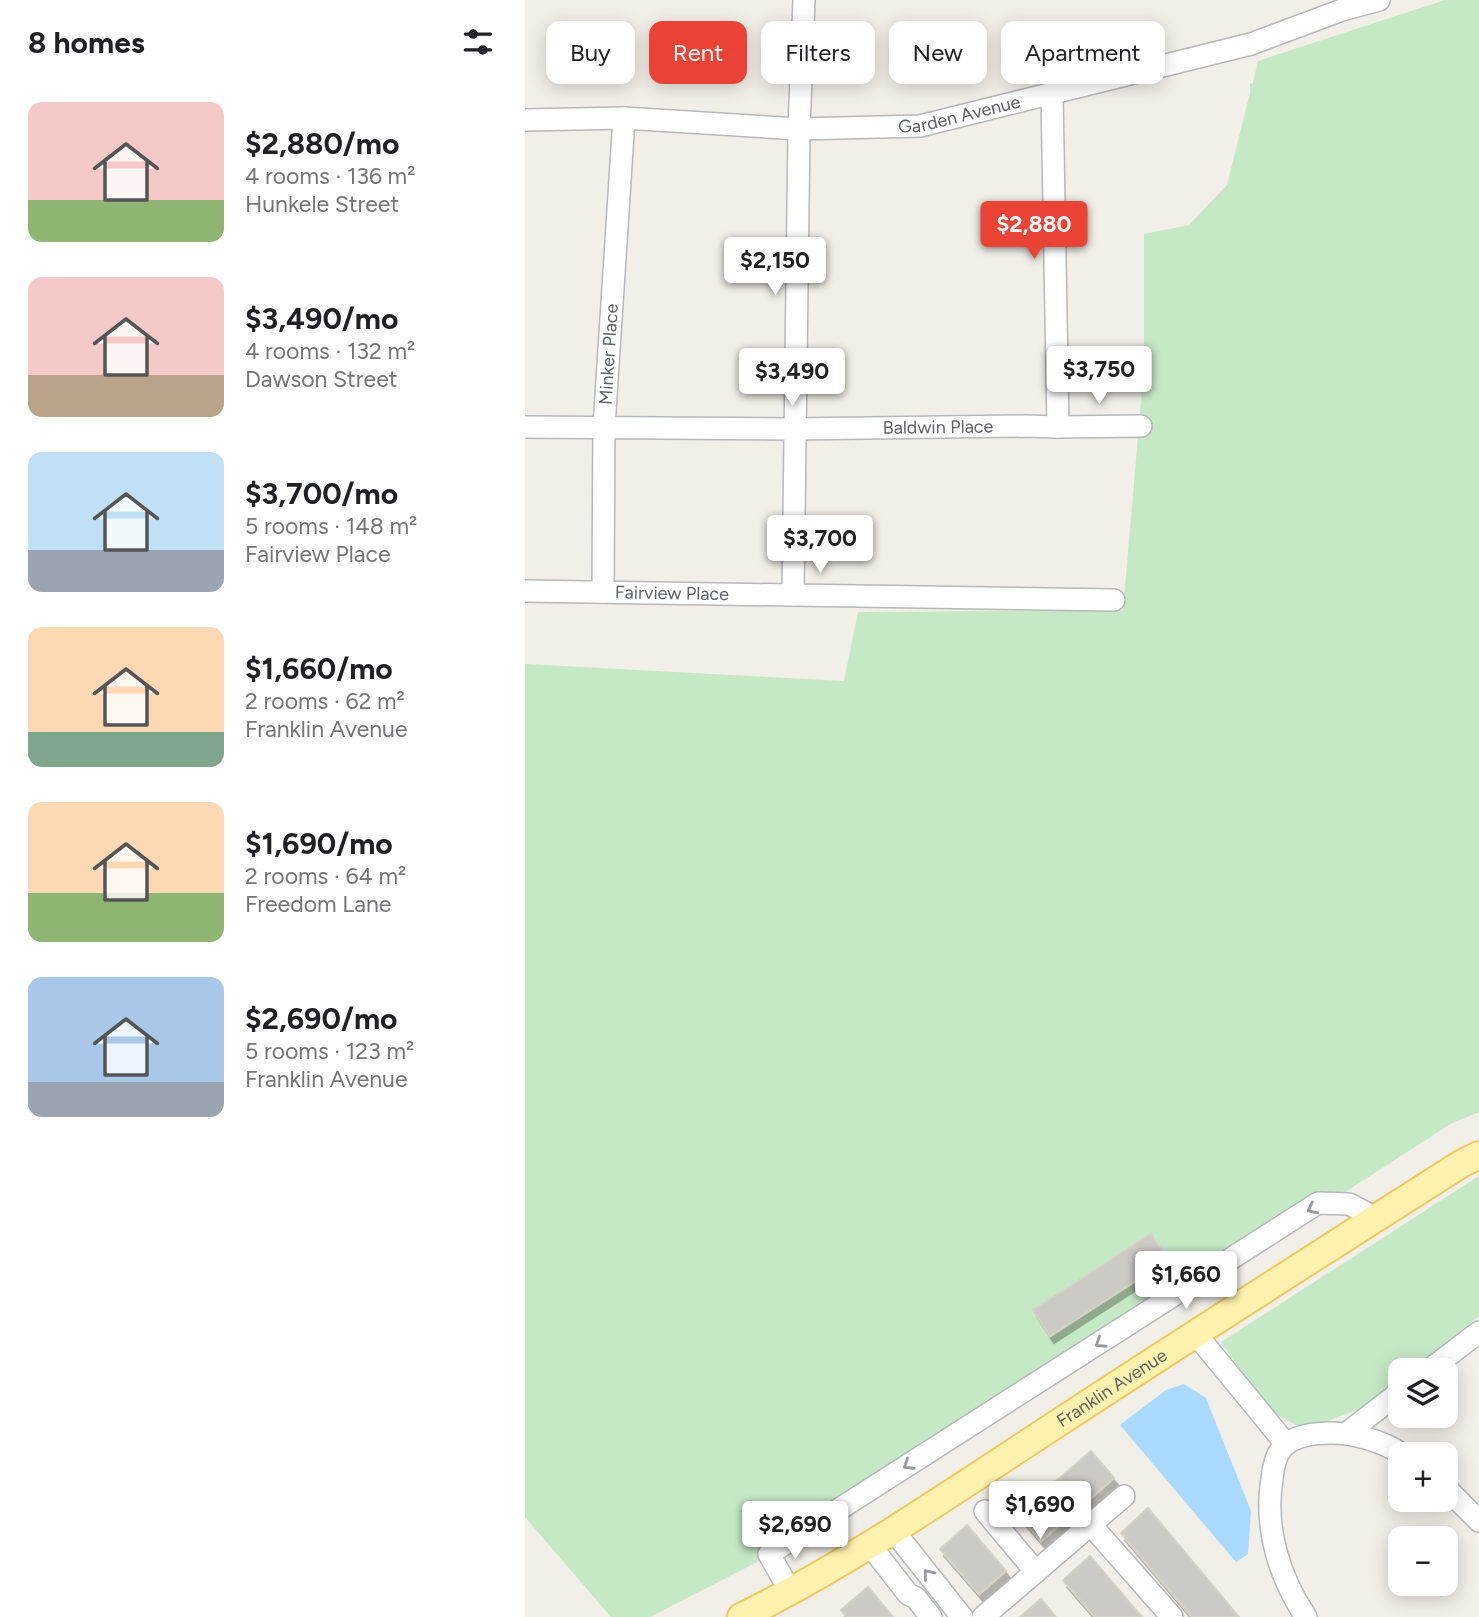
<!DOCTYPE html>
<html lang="en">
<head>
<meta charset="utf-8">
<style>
  :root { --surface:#fff; --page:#f6f6f6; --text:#202124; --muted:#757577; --accent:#ea4335 }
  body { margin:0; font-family:Figtree,sans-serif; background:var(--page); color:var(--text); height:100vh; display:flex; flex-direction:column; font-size:26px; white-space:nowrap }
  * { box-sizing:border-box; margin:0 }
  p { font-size:23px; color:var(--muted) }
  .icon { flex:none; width:38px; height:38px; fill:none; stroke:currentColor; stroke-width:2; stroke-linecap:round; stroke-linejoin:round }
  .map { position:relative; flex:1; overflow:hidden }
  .panel { display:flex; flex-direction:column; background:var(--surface); width:525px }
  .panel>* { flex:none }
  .hud { position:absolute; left:21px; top:21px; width:665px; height:63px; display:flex; gap:14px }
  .fabs { position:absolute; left:863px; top:1358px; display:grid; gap:14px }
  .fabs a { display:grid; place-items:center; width:70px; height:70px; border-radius:14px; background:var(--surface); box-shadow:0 4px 18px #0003; font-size:35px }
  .price { position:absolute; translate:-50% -60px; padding:0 16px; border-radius:7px; background:#fff; color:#222; font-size:23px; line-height:46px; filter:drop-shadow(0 2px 4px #0008) }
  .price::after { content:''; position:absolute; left:50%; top:42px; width:21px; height:16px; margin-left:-10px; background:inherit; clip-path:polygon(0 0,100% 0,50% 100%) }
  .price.current { background:var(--accent); color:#fff }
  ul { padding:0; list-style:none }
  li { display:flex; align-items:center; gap:21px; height:175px; padding:0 28px }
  li span { display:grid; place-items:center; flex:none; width:196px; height:140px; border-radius:14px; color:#555 }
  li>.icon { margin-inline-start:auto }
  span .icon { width:84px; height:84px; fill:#fffc; stroke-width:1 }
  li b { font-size:30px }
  h2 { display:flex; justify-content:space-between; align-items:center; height:84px; padding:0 28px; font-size:30px }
  .chip { padding:0 24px; border-radius:14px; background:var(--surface); box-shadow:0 4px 18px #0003; font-size:24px; line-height:63px }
  .chip.current { background:var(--accent); color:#fff }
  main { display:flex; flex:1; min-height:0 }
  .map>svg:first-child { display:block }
  .green { fill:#c5e8c5 }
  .water { fill:#aadaff }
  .building { fill:#cccac5; stroke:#d6d1c6; stroke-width:2; filter:url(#shadow) }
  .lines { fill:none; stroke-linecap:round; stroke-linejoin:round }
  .minor-casing { stroke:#b5b8bc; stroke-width:24 }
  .major-casing { stroke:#f2c960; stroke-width:30 }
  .minor { stroke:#fff; stroke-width:21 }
  .major { stroke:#fff2af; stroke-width:26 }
  .oneway { stroke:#979a9d }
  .labels { text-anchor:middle; stroke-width:5; stroke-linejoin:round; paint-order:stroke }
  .street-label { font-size:18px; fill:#5f6368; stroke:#fff }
</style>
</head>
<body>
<main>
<section class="panel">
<h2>8 homes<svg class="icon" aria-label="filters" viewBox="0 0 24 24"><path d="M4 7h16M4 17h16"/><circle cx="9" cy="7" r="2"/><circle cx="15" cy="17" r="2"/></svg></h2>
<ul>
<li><span style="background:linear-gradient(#f6c9c9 70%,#8fb573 0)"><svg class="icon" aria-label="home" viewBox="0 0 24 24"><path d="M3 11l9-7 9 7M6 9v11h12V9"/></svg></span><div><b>$2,880/mo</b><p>4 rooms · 136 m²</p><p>Hunkele Street</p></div></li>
<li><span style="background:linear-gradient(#f6c9c9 70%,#b9a48a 0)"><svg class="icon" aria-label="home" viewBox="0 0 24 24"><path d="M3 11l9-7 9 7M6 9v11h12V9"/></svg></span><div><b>$3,490/mo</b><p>4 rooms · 132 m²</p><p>Dawson Street</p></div></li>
<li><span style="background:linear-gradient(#bfe0f5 70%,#9aa5b1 0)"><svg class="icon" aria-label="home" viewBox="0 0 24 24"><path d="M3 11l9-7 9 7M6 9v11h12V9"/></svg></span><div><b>$3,700/mo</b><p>5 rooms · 148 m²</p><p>Fairview Place</p></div></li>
<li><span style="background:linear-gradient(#ffd9b3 75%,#7fa58c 0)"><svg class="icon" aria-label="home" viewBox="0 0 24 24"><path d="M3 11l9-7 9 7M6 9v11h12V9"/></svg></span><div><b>$1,660/mo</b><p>2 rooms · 62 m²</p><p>Franklin Avenue</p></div></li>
<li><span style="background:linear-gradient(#ffd9b3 65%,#8fb573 0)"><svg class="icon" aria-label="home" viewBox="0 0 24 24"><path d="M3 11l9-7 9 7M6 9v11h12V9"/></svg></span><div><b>$1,690/mo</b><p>2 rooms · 64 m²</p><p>Freedom Lane</p></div></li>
<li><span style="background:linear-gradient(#a9c7e8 75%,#9aa5b1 0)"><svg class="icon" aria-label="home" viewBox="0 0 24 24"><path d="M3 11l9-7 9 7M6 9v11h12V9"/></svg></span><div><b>$2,690/mo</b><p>5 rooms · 123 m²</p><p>Franklin Avenue</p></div></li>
</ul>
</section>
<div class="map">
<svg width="954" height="1617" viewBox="0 0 954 1617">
  <defs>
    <filter id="shadow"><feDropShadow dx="4" dy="7" stdDeviation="0" flood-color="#0004"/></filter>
  </defs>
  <rect width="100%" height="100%" fill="#f1efe8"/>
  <g class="green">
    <path d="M920,0H954V1112L927,1123L306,1524L125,1617H86L0,1517V664L319,681L333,612L598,610L619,367V234L664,225L702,185L725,93V84L728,83L733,61Z"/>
    <path d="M954,1176V1316L885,1370H875V1378L836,1408L780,1430L745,1411L696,1342Z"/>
  </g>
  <path class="water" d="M659,1384L681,1398L726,1511L723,1554L711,1562L595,1425L641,1390Z"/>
  <g class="building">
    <path d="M626,1234L643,1260L525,1336L508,1310Z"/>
    <path d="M566,1451L589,1478L516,1541L493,1514Z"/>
    <path d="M623,1508L714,1617H667L596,1533Z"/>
    <path d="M442,1525L481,1571L454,1594L415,1549Z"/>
    <path d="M565,1556L617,1617H570L538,1580Z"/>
    <path d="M343,1587L368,1617H322L316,1610Z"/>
    <path d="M516,1599L531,1617H495Z"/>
  </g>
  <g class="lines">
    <g class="minor-casing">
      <g id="minor">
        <path d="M527,94L533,427"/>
        <path id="s1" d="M0,120L99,118L274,129L395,126L726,44L817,10L854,0"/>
        <path id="s2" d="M0,427L269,429L501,426L533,427L616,426"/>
        <path id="s3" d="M0,591L589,600"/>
        <path id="s4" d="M78,592L79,427L99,118"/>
        <path d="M268,595L274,129L279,0"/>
        <path d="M670,1333L761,1444"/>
        <path d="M904,1370L954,1332"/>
        <path d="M822,1433L875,1392"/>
        <path d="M920,1487L954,1521"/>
        <path d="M460,1511L511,1572"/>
        <path d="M566,1525L647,1617"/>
        <path d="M368,1530L437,1617"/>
        <path d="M345,1545L383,1594L391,1598L406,1617"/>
        <path d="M265,1591L244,1554L793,1203L824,1204L851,1218"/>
        <path d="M458,1617L599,1496"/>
        <path d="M781,1617C754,1577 739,1527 747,1479C748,1468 751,1453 760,1445C772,1435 791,1433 806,1433C829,1433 857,1441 877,1454"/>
      </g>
    </g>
    <g class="major-casing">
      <g id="major">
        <path id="s5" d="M216,1617C325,1563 426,1493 527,1427C663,1338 799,1251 936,1164L954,1155"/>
      </g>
    </g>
    <use href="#minor" class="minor"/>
    <use href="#major" class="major"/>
  </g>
  <defs><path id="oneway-chevron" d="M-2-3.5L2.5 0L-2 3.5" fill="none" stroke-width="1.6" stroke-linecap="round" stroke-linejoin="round" transform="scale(1.75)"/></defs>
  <g class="oneway">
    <use href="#oneway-chevron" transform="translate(787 1209) rotate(154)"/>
    <use href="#oneway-chevron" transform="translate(575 1343) rotate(147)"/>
    <use href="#oneway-chevron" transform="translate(383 1465) rotate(147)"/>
    <use href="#oneway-chevron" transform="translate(403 1574) rotate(-129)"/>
  </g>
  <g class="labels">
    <g class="street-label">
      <text dy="6" stroke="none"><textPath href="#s1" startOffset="436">Garden Avenue</textPath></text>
      <text dy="6" stroke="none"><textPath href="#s4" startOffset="238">Minker Place</textPath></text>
      <text dy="6" stroke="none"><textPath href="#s2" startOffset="413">Baldwin Place</textPath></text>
      <text dy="6" stroke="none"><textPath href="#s3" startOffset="147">Fairview Place</textPath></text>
      <text dy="6" stroke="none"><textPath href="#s5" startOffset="436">Franklin Avenue</textPath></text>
    </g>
  </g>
</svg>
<div class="fabs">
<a><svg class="icon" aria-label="layers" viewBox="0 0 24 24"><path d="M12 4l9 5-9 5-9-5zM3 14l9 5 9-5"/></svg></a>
<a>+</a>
<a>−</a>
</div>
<b class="price current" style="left:509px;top:261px">$2,880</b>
<b class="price" style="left:250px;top:297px">$2,150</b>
<b class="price" style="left:574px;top:406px">$3,750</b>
<b class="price" style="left:267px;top:408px">$3,490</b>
<b class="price" style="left:295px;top:575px">$3,700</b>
<b class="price" style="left:661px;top:1311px">$1,660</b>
<b class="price" style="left:515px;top:1541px">$1,690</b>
<b class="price" style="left:270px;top:1561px">$2,690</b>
<div class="hud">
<a class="chip">Buy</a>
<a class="chip current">Rent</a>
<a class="chip">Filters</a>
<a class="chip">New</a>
<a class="chip">Apartment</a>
</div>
</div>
</main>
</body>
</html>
